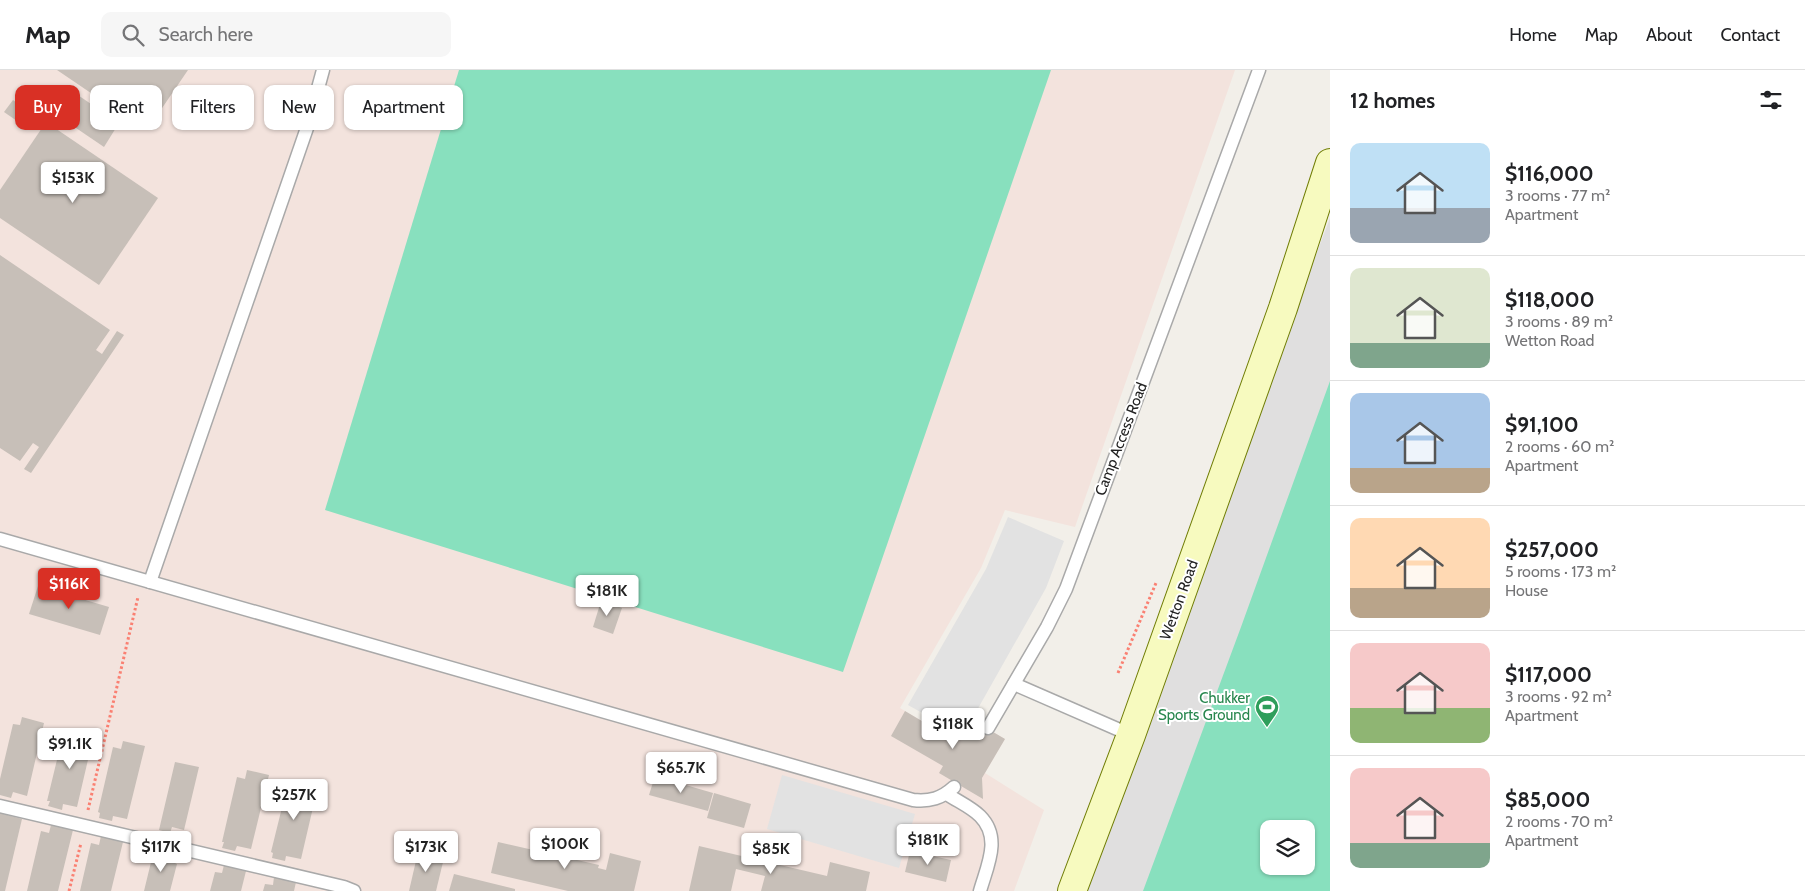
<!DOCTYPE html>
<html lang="en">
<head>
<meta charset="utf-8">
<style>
  :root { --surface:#fff; --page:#f6f6f6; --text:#202124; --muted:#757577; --line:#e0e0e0; --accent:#d93025 }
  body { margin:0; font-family:Cabin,sans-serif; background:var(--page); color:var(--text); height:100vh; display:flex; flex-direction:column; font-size:19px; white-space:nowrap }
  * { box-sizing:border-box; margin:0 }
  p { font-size:16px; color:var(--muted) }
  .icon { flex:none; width:28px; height:28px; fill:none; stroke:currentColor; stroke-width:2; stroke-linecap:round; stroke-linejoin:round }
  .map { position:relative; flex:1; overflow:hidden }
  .side { display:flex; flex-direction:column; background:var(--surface); width:475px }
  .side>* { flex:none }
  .top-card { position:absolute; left:15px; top:15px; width:475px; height:45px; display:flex; gap:10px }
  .tools { position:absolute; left:1260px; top:750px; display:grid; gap:10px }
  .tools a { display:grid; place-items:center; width:55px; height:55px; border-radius:10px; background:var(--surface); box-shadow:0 1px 4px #0004; font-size:25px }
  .price { position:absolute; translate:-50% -42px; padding:0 11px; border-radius:5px; background:#fff; color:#222; font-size:16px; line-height:32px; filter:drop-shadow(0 1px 2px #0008) }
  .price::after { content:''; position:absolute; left:50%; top:30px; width:15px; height:11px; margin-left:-8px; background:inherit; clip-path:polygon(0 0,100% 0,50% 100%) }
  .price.on { background:var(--accent); color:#fff }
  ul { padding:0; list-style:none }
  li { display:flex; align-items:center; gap:15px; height:125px; padding:0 20px }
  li+li { border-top:1px solid var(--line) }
  li span { display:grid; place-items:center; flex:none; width:140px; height:100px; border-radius:10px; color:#555 }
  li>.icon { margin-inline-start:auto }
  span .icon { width:60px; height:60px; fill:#fffc; stroke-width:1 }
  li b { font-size:21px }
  h2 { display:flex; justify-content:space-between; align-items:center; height:60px; padding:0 20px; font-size:21px }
  .tag { padding:0 18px; border-radius:10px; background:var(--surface); box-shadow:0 1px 4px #0004; font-size:18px; line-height:45px }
  .tag.on { background:var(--accent); color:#fff }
  header { display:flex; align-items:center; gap:30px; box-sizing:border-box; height:70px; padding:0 25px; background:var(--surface); border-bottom:1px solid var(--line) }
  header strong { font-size:24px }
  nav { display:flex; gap:28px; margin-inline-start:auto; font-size:18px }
  .search { width:350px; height:45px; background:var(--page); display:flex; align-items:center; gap:12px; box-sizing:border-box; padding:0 18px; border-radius:10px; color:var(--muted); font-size:19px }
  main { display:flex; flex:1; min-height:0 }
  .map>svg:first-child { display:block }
  .residential { fill:#e0dfdf; fill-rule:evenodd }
  .military { fill:#f3e3dd }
  .pitch { fill:#88e0be; fill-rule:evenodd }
  .parking { fill:#e2e2e2 }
  .building { fill:#c7bfb8 }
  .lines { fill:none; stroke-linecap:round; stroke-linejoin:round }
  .service-casing { stroke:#a9a9a9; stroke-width:15 }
  .secondary-casing { stroke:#707d05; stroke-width:30 }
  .path { stroke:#fa8072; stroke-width:3; stroke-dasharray:2.5 2.5; stroke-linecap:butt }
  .service { stroke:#fff; stroke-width:12 }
  .secondary { stroke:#f7fabf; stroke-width:28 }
  .labels { text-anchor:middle; stroke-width:4; stroke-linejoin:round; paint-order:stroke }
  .street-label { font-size:15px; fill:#222; stroke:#fff }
  .leisure-label { font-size:15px; fill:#27864d; stroke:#fff; text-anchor:end }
</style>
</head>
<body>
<header>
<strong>Map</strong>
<div class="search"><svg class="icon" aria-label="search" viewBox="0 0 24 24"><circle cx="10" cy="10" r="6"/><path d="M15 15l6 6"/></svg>Search here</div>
<nav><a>Home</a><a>Map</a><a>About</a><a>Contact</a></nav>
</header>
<main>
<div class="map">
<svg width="1330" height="821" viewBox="0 0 1330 821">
  <rect width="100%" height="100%" fill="#f2efe9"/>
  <path class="residential" d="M1330,148V821H1074ZM1269,759H1306V796H1269Z"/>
  <path class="military" d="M0,0H1235L1075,457L1005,440L981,498L900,638L957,672L971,649L1005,669L985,703L1044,740L1014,821H0Z"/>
  <g class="pitch">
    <path d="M459,0H1051L843,602L325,440Z"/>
    <path d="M1330,311V821H1143L1241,557ZM1269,759H1306V796H1269Z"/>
  </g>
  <g class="parking">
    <path d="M1008,447L1064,471L1046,518L976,642L969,639L956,662L908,635L986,499Z"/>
    <path d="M782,705L915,744L899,798L767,759Z"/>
  </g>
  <g class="building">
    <path d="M57,0H188L158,44L146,36L135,53Z"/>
    <path d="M66,17L119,53L104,77L51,41Z"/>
    <path d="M13,30L25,39L17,51L4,42Z"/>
    <path d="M46,52L158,128L99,215L0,148V120Z"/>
    <path d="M0,185L110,260L96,280L102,284L117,261L124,265L31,403L24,399L39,377L33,373L20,391L0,378Z"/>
    <path d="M38,516L109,537L100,565L29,544Z"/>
    <path d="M601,531L622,538L613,564L593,557Z"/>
    <path d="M905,641L957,672L971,649L1005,669L982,708L983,729L939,703L943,696L891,666Z"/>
    <path d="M22,647L44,653L27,726L13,722L11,728L0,725V709L13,654L20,655Z"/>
    <path d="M72,659L94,664L77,737L63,734L62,740L48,736L50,731H47L63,665L71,667Z"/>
    <path d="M123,671L145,676L127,749L113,746L112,751L99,748L100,743L98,742L113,677L121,679Z"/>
    <path d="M175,692L199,697L184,760L172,757L170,763L159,760Z"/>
    <path d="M247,700L269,705L251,779L237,776L235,781L222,778L224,772H222L237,707L245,709Z"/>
    <path d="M655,706L713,723L708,741L649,725Z"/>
    <path d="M296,711L318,716L301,789L286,786L285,791L272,788L273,783L271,782L287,717L294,719Z"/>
    <path d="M714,723L751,734L744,758L707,748Z"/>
    <path d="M0,743L22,749L5,821H0Z"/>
    <path d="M51,755L73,760L58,821H27L41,761L49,763Z"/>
    <path d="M101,766L123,772L111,821H80L91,773L99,775Z"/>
    <path d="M498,772L599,795L598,798L606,800L610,783L641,791L634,821H568L491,803Z"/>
    <path d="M699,776L827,806L830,792L870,802L866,821H761L765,806L736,799L731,821H689Z"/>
    <path d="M156,781L176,786L175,793L177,794L170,821H144L152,788L154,789Z"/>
    <path d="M910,781L951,790L946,812L905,802Z"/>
    <path d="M418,782L444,788L436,821H409Z"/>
    <path d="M224,795L246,801L241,821H210L215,802L222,803Z"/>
    <path d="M454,804L515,819V821H449Z"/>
    <path d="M274,807L296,812L294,821H263L265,814L273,815Z"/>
  </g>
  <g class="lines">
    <g class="service-casing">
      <g id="service">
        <path d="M0,469L913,730C930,732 942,728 954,717"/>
        <path d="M150,512L308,55L323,0"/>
        <path d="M1014,614L1131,665"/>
        <path d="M988,658L1047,557L1066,519L1259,0"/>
        <path d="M947,724C957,731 971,737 980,746C1002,768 987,796 980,821"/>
        <path d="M0,736L344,817L354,821"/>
      </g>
    </g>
    <g class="secondary-casing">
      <path id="secondary" d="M1072,821L1131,665L1283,238L1330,93"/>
    </g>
    <g class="path">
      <path d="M1118,603L1156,513"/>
      <path d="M88,740L138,527"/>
      <path d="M69,821L81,773"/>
    </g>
    <use href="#service" class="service"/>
    <use href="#secondary" class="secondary"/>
  </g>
  <defs>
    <g id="stadium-pin" transform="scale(1.25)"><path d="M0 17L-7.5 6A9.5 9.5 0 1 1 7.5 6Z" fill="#2e9e5b" stroke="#fff"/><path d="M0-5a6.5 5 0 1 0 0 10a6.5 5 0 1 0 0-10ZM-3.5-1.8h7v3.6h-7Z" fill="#fff"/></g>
  </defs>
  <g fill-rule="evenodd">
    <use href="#stadium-pin" x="1267" y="637"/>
  </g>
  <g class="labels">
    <g class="street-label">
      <text transform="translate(1121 369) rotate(-69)" y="5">Camp Access Road</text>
      <text transform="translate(1179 530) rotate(-70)" y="5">Wetton Road</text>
    </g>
    <g class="leisure-label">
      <text x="1250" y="633">Chukker<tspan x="1250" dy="17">Sports Ground</tspan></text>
    </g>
  </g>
</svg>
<div class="tools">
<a><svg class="icon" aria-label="layers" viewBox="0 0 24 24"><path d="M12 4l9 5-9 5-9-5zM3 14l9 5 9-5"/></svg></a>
</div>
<b class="price" style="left:73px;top:134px">$153K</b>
<b class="price on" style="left:69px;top:540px">$116K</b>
<b class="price" style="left:607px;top:547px">$181K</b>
<b class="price" style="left:953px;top:680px">$118K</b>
<b class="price" style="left:70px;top:700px">$91.1K</b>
<b class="price" style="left:681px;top:724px">$65.7K</b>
<b class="price" style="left:294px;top:751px">$257K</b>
<b class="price" style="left:928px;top:796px">$181K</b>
<b class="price" style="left:565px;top:800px">$100K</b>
<b class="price" style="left:161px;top:803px">$117K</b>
<b class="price" style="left:426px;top:803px">$173K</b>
<b class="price" style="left:771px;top:805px">$85K</b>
<div class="top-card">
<a class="tag on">Buy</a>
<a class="tag">Rent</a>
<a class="tag">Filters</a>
<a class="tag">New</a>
<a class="tag">Apartment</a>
</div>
</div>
<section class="side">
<h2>12 homes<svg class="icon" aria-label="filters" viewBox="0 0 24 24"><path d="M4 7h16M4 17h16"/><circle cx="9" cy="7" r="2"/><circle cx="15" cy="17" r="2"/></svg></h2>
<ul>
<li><span style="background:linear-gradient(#bfe0f5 65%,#9aa5b1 0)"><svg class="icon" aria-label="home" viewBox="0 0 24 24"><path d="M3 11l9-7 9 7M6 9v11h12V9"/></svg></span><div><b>$116,000</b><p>3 rooms · 77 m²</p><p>Apartment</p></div></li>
<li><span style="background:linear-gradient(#dfe7d0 75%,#7fa58c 0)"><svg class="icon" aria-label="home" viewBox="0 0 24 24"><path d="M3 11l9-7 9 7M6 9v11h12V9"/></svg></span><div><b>$118,000</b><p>3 rooms · 89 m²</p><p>Wetton Road</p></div></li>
<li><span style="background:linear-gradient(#a9c7e8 75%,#b9a48a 0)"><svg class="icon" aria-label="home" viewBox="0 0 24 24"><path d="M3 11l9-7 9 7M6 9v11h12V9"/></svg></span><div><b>$91,100</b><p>2 rooms · 60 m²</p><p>Apartment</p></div></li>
<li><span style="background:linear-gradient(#ffd9b3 70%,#b9a48a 0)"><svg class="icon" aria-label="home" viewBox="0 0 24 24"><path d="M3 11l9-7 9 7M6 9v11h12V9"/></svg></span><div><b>$257,000</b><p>5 rooms · 173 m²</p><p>House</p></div></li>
<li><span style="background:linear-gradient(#f6c9c9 65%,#8fb573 0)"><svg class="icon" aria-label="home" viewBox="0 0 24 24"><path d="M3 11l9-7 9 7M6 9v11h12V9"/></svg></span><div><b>$117,000</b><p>3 rooms · 92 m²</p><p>Apartment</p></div></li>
<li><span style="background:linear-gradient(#f6c9c9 75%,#7fa58c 0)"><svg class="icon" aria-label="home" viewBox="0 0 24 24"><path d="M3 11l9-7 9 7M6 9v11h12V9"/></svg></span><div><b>$85,000</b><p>2 rooms · 70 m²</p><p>Apartment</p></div></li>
</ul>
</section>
</main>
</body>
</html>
